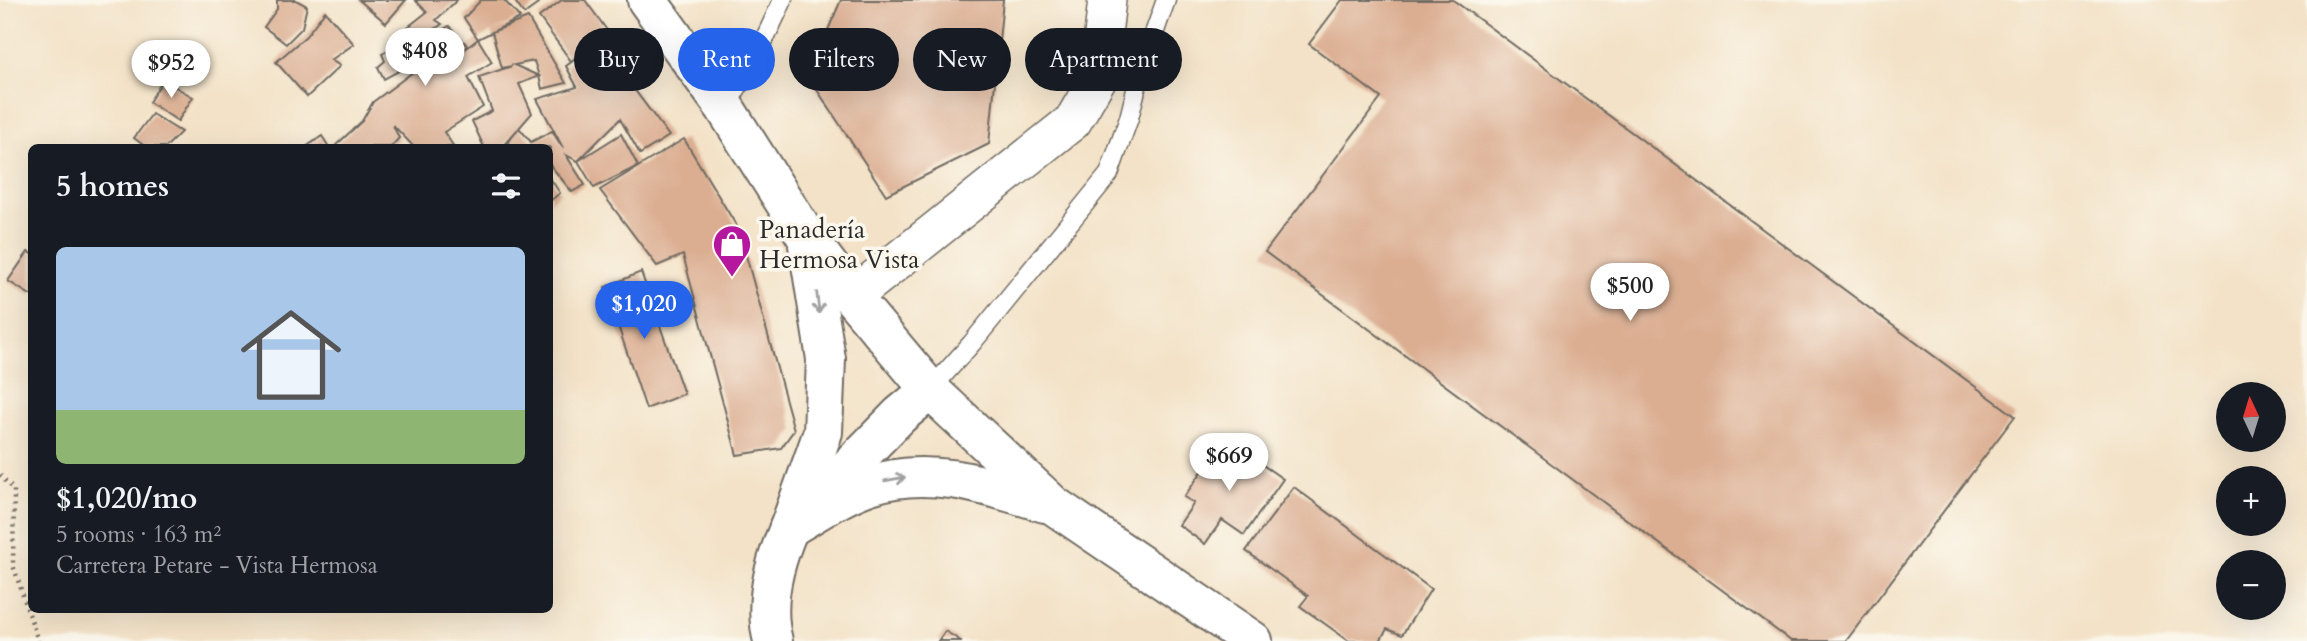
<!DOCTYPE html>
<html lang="en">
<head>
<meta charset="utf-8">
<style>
  :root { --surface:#171b24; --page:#242831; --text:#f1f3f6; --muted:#9ea1a6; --line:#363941; --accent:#2563eb }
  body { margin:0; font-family:Cardo,serif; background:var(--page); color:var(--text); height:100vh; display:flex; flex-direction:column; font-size:26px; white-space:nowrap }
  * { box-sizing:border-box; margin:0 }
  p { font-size:23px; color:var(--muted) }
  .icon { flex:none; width:38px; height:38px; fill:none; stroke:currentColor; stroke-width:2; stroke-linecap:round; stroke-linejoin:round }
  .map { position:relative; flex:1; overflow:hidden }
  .side { position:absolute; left:28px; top:144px; width:525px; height:469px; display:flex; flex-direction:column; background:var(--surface); border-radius:10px; box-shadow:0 7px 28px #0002 }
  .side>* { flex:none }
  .banner { position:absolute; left:574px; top:28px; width:665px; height:63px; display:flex; gap:14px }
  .needle { width:46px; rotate:356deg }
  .fabs { position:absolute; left:2216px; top:382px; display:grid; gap:14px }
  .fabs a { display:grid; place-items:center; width:70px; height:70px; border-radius:50%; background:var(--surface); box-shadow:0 7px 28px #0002; font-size:35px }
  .price { position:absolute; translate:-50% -60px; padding:0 16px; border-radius:24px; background:#fff; color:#222; font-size:23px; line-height:46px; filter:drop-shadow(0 2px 4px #0008) }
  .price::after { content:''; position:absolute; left:50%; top:42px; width:21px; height:16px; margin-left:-10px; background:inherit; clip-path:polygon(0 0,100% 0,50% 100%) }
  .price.on { background:var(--accent); color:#fff }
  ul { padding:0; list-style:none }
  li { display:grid; align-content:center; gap:14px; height:371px; padding:0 28px }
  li+li { border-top:2px solid var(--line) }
  li span { display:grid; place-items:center; height:217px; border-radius:10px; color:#555 }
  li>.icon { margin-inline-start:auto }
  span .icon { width:126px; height:126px; fill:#fffc; stroke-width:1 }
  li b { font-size:30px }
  h2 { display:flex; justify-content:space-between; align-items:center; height:84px; padding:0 28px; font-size:30px }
  .pill { padding:0 24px; border-radius:32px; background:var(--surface); box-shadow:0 7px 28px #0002; font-size:24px; line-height:63px }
  .pill.on { background:var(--accent); color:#fff }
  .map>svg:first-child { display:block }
  .building { fill:#dbae92 }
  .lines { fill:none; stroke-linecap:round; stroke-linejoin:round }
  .service-casing { stroke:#716b62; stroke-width:21 }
  .minor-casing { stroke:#716b62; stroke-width:40 }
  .tertiary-casing { stroke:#716b62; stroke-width:42 }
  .primary-casing { stroke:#716b62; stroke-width:42 }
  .path { stroke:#716b62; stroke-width:4.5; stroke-dasharray:2 5; stroke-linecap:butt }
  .service { stroke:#fff; stroke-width:18 }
  .minor { stroke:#fff; stroke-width:37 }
  .tertiary { stroke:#fff; stroke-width:38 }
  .primary { stroke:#fff; stroke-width:38 }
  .oneway { stroke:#a0a0a0 }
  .labels { text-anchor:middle; stroke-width:7; stroke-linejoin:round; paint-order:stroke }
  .poi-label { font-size:26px; fill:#2b2b2b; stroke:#fbf7ec; text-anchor:start }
</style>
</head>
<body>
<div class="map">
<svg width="2307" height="641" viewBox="0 0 2307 641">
  <rect width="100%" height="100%" fill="#fbf7ec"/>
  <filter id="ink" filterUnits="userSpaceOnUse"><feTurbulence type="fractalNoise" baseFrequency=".0143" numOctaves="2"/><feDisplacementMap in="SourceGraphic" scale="14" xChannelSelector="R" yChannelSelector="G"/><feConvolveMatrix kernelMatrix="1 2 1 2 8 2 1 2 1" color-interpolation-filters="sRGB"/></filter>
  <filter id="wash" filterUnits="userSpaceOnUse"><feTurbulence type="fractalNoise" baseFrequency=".00686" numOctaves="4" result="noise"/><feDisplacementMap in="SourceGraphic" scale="28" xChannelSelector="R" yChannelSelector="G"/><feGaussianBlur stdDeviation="1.57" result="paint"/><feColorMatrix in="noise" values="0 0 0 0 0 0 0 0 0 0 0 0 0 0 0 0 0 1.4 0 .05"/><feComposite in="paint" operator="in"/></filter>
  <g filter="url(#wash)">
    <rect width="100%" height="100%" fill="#f3e2c7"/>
    <g id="blocks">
      <g class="building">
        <path d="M277,0H296L307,6L302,28L286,44L264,27L277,9Z"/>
        <path d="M359,0H406L386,23Z"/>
        <path d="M415,0H457L436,20L442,24L424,37L429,38L449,26L468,46L446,59L448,63L478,39L492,62L468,77L483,107L444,132L454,147H414L393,125L399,138L391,147H334L362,121L373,102L413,72L406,53L412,49L399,34L427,12Z"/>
        <path d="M481,0H504L520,18L492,32L528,18L566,83L542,89L539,76L534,61L514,65L539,76L519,84L532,113L519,128L531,142L552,131L563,148L537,99L577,87L566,66L608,35L634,84L631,85L669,136L640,154L620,119L578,161L621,134L638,166L594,188L578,161L566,155L585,185L572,192L551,166L550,167V147H505L518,129L502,147H484L472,121L492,111L479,77L512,66L502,68L492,32L478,39L464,18Z"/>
        <path d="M514,0H536L538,4L524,14Z"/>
        <path d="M562,0H585L609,33L571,61L539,17Z"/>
        <path d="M841,0H1003L989,144L886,195L808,76Z"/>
        <path d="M1342,0H1453L2015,416L1846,641H1791L1265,252L1381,98L1309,44Z"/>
        <path d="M325,11L354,44L331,60L340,66L307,97L276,62L306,36Z"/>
        <path d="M402,41L407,46L400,49L410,65L384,79L378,67L385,61L382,54Z"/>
        <path d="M163,80L193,97L178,121L149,102Z"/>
        <path d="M152,114L181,132L166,147H146L134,138Z"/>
        <path d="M322,136L329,147H306Z"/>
        <path d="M684,139L739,230L794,430L781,448L737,455L683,255L657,266L600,190Z"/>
        <path d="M550,178L560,193L550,201Z"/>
        <path d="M28,252L32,254V296L8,281Z"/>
        <path d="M641,272L684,394L646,409L605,287Z"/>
        <path d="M1225,439L1283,479L1244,535L1222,520L1205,544L1179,525L1194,503L1184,497Z"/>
        <path d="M1294,487L1431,589L1402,635L1387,629L1380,641H1349L1300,606L1308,596L1246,551Z"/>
        <path d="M945,631L961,641H938Z"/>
      </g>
    </g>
  </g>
  <g filter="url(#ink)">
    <use href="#blocks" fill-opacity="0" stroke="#716b62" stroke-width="2"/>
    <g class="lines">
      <g class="service-casing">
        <g id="service">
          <path d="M725,108L757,55L783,0"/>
          <path d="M930,390L972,343L1109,174L1129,118L1141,70L1166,0"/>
        </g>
      </g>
      <g class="minor-casing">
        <path id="minor" d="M852,297L1073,121L1098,78L1107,0"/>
      </g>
      <g class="tertiary-casing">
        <path id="tertiary" d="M773,641C763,603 774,563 789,528L900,415L930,390"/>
      </g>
      <g class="primary-casing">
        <g id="primary">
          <path d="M647,0L725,108L806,236L852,297L930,390L1053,505L1253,641"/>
          <path d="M789,528L823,432L826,359L808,245"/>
          <path d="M789,528C815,513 842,494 870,485C928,465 989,486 1045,503"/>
        </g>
      </g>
      <path class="path" d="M0,475L14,490L13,565L38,641"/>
      <use href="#service" class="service"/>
      <use href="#minor" class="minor"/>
      <use href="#tertiary" class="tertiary"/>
      <use href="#primary" class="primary"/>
    </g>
    <defs><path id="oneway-shaft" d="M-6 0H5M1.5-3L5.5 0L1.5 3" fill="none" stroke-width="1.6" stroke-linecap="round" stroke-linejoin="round" transform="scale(1.75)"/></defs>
    <g class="oneway">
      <use href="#oneway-shaft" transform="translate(818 303) rotate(83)"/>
      <use href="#oneway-shaft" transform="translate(895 479) rotate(-10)"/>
    </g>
  </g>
  <defs>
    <g id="shop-pin" transform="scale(2.0125)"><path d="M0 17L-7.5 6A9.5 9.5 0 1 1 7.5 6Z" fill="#b5179e" stroke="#fbf7ec"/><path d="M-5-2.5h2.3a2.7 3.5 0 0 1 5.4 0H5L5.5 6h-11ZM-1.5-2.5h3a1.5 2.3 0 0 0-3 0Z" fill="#fff"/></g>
  </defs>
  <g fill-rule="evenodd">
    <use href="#shop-pin" x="732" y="244"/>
  </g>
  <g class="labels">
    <g class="poi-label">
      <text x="759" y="238">Panadería<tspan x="759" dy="30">Hermosa Vista</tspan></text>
    </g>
  </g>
</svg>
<div class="fabs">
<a><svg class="needle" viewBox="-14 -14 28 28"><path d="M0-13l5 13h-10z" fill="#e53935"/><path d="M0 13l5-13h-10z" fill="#9ea1a6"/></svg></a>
<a>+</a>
<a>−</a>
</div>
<b class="price" style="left:425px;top:88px">$408</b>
<b class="price" style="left:171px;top:100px">$952</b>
<b class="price" style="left:1630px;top:323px">$500</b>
<b class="price on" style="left:644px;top:341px">$1,020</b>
<b class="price" style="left:1229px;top:493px">$669</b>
<div class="banner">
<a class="pill">Buy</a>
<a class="pill on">Rent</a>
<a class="pill">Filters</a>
<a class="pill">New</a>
<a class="pill">Apartment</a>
</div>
<section class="side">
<h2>5 homes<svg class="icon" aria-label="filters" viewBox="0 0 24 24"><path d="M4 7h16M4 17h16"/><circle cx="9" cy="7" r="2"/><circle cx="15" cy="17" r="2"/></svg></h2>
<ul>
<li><span style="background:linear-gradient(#a9c7e8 75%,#8fb573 0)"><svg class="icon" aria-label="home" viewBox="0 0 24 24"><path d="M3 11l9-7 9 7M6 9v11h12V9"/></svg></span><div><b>$1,020/mo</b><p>5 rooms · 163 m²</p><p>Carretera Petare - Vista Hermosa</p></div></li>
</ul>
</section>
</div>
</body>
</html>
